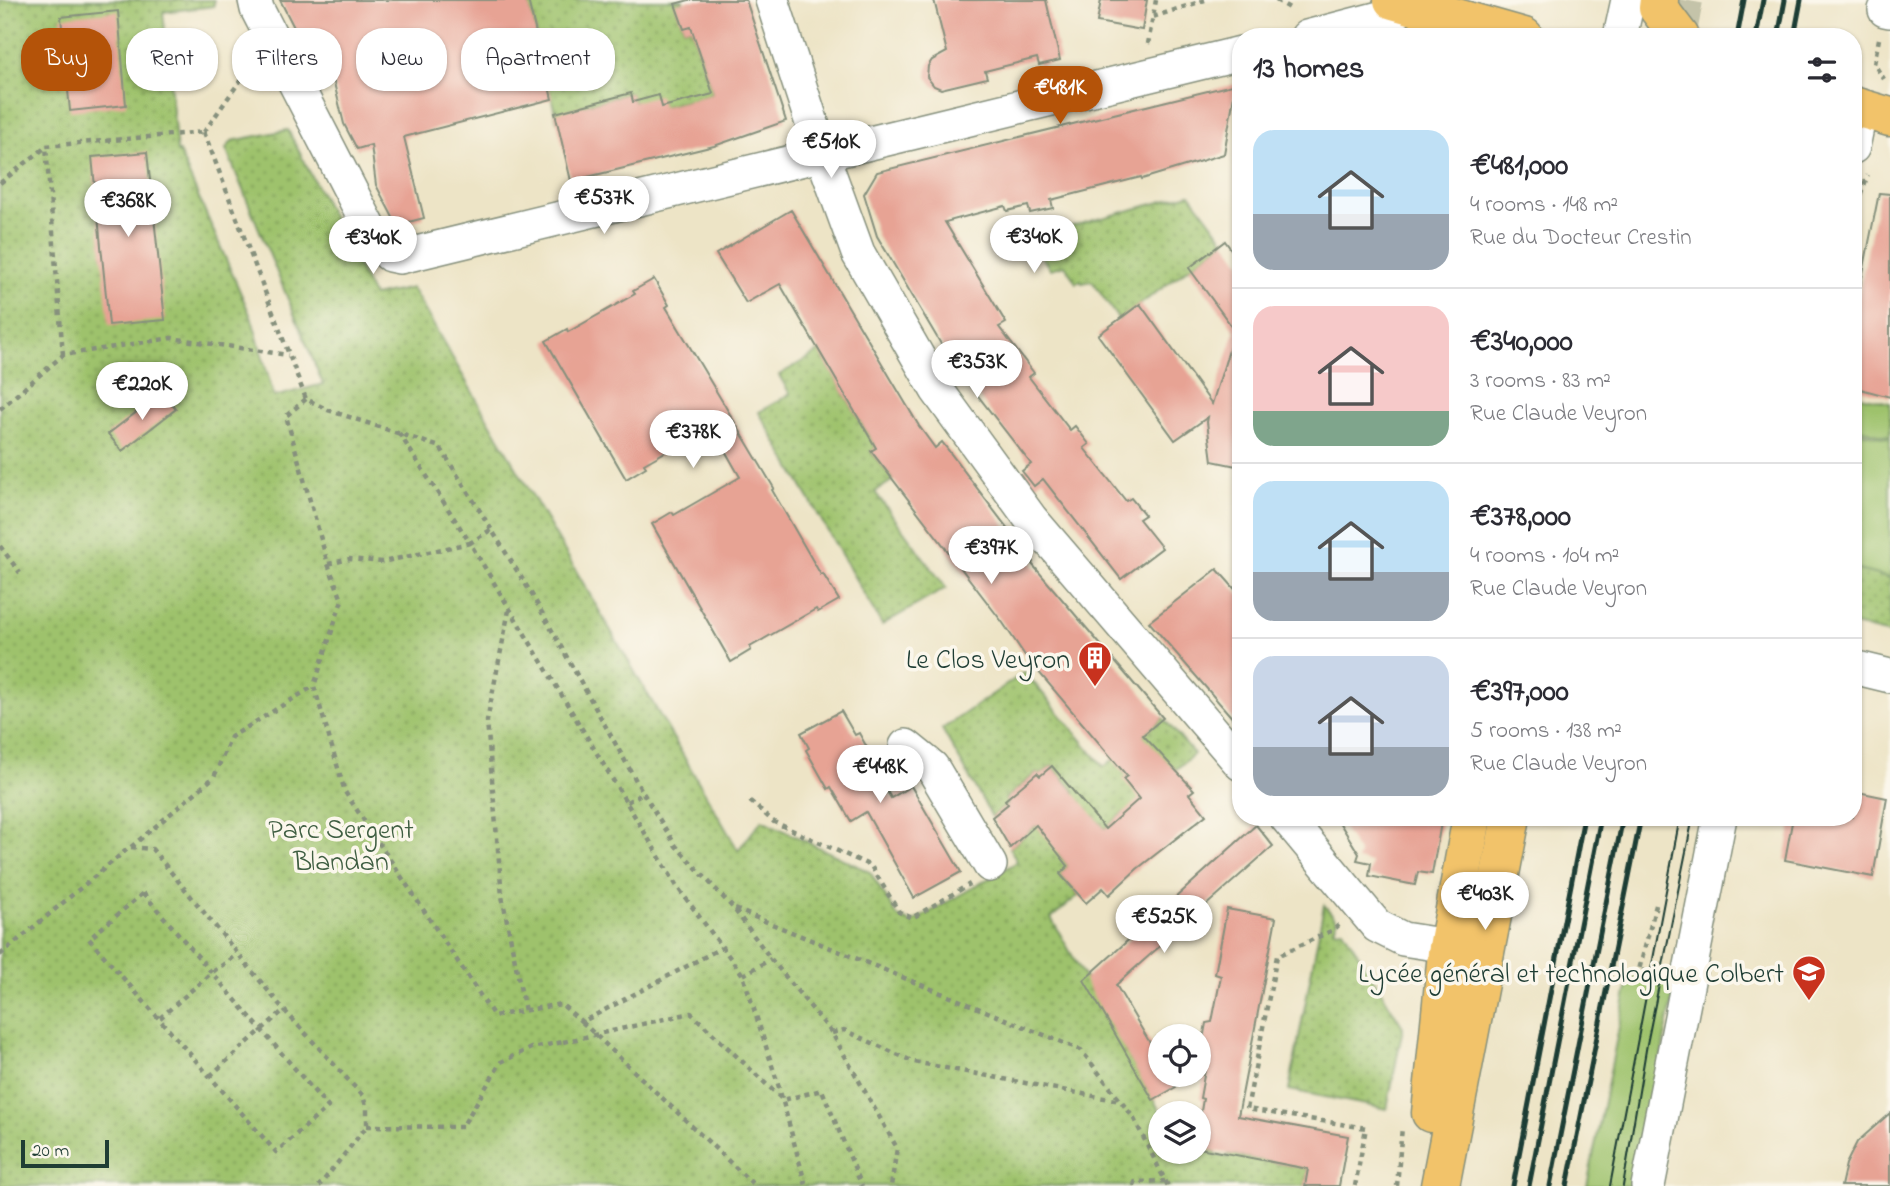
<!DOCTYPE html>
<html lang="en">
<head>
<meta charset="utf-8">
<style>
  :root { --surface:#fff; --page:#f2f2f3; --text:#2b2b33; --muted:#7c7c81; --line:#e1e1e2; --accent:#b45309 }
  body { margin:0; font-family:"Indie Flower",sans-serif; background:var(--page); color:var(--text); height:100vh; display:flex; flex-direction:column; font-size:26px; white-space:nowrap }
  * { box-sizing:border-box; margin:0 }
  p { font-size:23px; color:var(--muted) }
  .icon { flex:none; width:38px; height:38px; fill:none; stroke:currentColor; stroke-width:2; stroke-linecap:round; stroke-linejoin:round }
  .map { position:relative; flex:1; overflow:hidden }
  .panel { position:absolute; left:1232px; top:28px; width:630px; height:798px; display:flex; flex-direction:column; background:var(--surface); border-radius:28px; box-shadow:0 2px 5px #0004 }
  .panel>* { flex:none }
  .banner { position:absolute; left:21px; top:28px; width:665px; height:63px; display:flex; gap:14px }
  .fabs { position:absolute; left:1148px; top:1024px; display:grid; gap:14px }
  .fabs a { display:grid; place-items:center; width:63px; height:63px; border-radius:50%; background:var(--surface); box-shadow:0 2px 5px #0004; font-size:35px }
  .scale { position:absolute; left:21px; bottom:18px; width:88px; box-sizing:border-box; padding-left:7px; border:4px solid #1f3d34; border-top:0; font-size:19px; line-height:24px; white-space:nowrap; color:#1f3d34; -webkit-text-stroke:5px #fbf7ec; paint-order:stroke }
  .price { position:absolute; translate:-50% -60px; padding:0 16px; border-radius:24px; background:#fff; color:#222; font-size:23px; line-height:46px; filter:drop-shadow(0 2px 4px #0008) }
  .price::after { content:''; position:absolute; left:50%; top:42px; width:21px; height:16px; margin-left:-10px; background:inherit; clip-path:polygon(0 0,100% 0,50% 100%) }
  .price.selected { background:var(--accent); color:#fff }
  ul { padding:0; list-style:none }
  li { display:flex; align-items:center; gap:21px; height:175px; padding:0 21px }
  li+li { border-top:2px solid var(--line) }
  li span { display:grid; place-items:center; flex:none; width:196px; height:140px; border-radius:21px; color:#555 }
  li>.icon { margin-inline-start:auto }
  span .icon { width:84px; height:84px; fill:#fffc; stroke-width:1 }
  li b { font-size:30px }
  h2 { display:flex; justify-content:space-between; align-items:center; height:84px; padding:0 21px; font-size:30px }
  .tag { padding:0 24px; border-radius:28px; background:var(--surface); box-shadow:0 2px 5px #0004; font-size:24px; line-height:63px }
  .tag.selected { background:var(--accent); color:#fff }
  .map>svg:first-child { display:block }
  .grass { fill:#9ec26c; stroke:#5e8050; stroke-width:2 }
  .park { fill:url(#park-dots); stroke:#5e8050; stroke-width:2 }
  .building { fill:#e7a394 }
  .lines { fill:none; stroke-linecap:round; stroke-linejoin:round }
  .major-tunnel { stroke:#c4c3a9; stroke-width:38; stroke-dasharray:38 19; stroke-linecap:butt }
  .minor-casing { stroke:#86907d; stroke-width:36 }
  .major-casing { stroke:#86907d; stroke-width:41 }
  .path { stroke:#86907d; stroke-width:4.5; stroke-dasharray:5 5; stroke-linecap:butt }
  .minor { stroke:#fff; stroke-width:33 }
  .major { stroke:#f2c36a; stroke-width:38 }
  .tram { stroke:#1f3d34; stroke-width:2 }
  .rail { stroke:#1f3d34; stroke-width:5 }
  .path-bridge { stroke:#86907d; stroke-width:4.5; stroke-dasharray:5 5; stroke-linecap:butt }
  .labels { text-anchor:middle; stroke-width:7; stroke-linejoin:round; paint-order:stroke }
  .poi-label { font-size:28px; fill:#1f3d34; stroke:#fbf7ec; text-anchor:end }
  .park-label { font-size:28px; fill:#3f5e42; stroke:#fbf7ec }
</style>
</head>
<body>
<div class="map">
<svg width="1890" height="1186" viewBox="0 0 1890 1186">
  <defs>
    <pattern id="park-dots" width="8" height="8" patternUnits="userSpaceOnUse" patternTransform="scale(1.75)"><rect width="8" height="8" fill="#9ec26c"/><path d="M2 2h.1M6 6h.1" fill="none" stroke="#809f5a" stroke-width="1.8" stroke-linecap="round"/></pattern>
  </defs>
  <rect width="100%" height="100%" fill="#fbf7ec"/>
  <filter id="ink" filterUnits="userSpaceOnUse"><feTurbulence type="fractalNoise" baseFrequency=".0143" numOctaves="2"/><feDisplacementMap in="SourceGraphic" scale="14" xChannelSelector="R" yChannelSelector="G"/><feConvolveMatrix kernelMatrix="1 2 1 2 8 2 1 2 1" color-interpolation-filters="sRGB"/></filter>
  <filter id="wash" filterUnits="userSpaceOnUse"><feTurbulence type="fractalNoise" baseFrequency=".00686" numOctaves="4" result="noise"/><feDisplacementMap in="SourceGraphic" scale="28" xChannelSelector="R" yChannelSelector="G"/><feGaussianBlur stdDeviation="1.57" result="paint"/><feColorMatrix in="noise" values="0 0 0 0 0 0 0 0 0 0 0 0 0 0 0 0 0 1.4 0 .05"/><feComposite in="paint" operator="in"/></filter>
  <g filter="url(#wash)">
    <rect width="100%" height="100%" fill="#ede4c6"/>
    <g class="grass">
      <path d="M1853,394L1890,403V437L1853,427Z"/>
      <path d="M1853,430L1890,439V578L1853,569Z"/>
      <path d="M1629,977L1675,986L1636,1186H1587Z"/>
    </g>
    <g class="park">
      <path d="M0,0H214V6L163,12L177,152H179L252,319L274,397L323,384L226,149L232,141L288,130L373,296L412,288L738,850L762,820L870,872L898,917L911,923L1017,862L1010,848L1075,792L1052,766L1040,776L1036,773L1005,799L1008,804L992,817L942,729L1025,672L1104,767L1163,718L1194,754L1174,771L1148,808L1123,813L1105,829L1095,818L1058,853L1068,866L1060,874L1079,895L1051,918L1161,1113L1160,1152H1199V1148L1215,1151V1155L1227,1157L1229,1154L1308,1169L1305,1186H0Z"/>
      <path d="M528,0H683V2L676,5L684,29L691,27L713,94L662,107L633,102L630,93L582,106L583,115L557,121Z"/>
      <path d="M1190,194L1225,241L1119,320L1092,281L1082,283L1081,280L1076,283L1065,265L1050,269L1036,248L1043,234Z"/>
      <path d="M820,351L876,448L871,452L893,480L875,492L946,588L882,625L759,412L790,394L779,375Z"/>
      <path d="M1853,569L1890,578V634L1853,625Z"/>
      <path d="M1324,905L1337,920L1334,930L1343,929L1403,1027L1387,1109L1289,1090Z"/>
    </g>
    <g id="blocks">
      <g class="building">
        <path d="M280,0H528L552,99L404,137L424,218L397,225L376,185L371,145L357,149L344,124L326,50L308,55Z"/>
        <path d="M689,0H746L786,121L714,146L571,181L555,113L631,93L633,102L659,95L662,107L713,94L691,27L684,29L675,4Z"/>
        <path d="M934,0H1046L1060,60L1039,65L1037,58L985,71L987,78L941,89L934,86L927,77L928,66L932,60L947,52Z"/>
        <path d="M1101,0H1147L1142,30L1097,22Z"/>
        <path d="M118,11L126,105L70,111L61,17Z"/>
        <path d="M1236,84L1224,154L1142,179L1141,177L1051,200L1053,208L1030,213L1028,206L1007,211L1005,206L945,222L1006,323L999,327L1034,373L1029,377L1070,430L1075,426L1089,444L1084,448L1126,501L1131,498L1145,515L1139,519L1162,548L1121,579L1043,479L1034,486L1022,471L1031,464L951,361L877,236L864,194L877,172Z"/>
        <path d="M147,152L165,320L109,325L92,157Z"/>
        <path d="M1879,193L1890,194V397L1853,387V322Z"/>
        <path d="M791,210L919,426L935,448L942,442L1033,562L1032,564L1163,718L1143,735L1194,790L1189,794L1206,815L1137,869L1109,895L1103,888L1086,903L1060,874L1068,866L1036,825L1010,848L992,817L1008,804L1005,800L1037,773L1040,776L1052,766L1105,829L1139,799L1123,779L1127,776L1026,657L1003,623L871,451L876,448L780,284L746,303L716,254Z"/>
        <path d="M1225,241L1241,263V467L1212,461L1207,422L1208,417L1175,440L1098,335L1140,304L1212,404L1235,331L1189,268Z"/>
        <path d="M654,279L669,305L666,307L774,488L772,490L821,575L823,574L839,600L818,612L816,609L750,647L751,650L731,662L652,524L672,512L674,515L740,477L711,426L644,464L646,467L626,479L546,341L567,329L568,332L635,294L633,291Z"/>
        <path d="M163,392L176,409L122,451L108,434Z"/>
        <path d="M1217,569L1241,596V728L1149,622Z"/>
        <path d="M841,711L855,735L859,733L870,753L866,755L891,798L911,786L961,872L914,898L866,812L851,821L831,787L828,789L806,750L809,748L801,733Z"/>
        <path d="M1853,791L1887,798L1873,877L1785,860L1793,817H1853Z"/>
        <path d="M1336,817H1442L1432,874L1418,872L1415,885L1369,876L1371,863L1357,860L1359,854Z"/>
        <path d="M1256,825L1273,846L1116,985L1160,1060V1074H1168L1176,1087L1153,1100L1084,980Z"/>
        <path d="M1227,909L1276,918L1238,1116L1348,1136L1339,1186H1305L1308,1169L1199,1148V1123L1203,1099L1200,1098L1205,1070L1199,1074V1061L1206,1023L1212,1022L1221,976L1215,974Z"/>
        <path d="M1890,1113V1186H1841L1846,1164L1857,1142Z"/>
      </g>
    </g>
  </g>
  <g filter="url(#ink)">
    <use href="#blocks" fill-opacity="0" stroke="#86907d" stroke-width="2"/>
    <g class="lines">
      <path class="major-tunnel" d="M1677,37L1684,0"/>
      <g class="minor-casing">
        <g id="minor">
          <path d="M255,0L257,9L377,242L390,255L400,257L1241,53"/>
          <path d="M772,0L822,154L858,253L937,390L1031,519L1241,764"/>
          <path d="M1885,10L1890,11"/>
          <path d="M1307,37L1395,14L1403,4"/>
          <path d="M1620,37L1628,0"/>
          <path d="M1853,147L1861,108"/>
          <path d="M1853,667L1890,676"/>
          <path d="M906,746L932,767L990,865"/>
          <path d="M1286,817L1377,926L1403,939L1448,946L1468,954L1471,957"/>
          <path d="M1648,1186L1720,817"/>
        </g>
      </g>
      <g class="major-casing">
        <g id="major">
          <path d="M1393,0L1524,37"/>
          <path d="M1659,0L1658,8L1680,37"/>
          <path d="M1853,106L1890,117"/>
          <path d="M1431,1113L1447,953L1472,817"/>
          <path d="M1440,1186L1511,817"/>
        </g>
      </g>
      <g class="path">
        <path d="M1276,0L1293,10"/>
        <path d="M1153,17L1205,0"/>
        <path d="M1555,34L1564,37"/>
        <path d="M1879,39L1874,64L1884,79"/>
        <path d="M1148,44L1156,0"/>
        <path d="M204,132L306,399L328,410L440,447L531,593L643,793L676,846L734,909L771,959L832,1033L897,1148L891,1186"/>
        <path d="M204,132L252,64"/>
        <path d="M0,183L46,147"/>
        <path d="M1853,213L1868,175"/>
        <path d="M63,355L46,146L204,132"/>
        <path d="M306,399L286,416L328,564L342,600L314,686L345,792L494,1016L561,1004L582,1022L721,948"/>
        <path d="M0,409L63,355L171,338L288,355"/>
        <path d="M399,433L470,543L492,529"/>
        <path d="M0,546L20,573"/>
        <path d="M328,564L350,559L382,562L470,543L678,888L743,975L778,1084L806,1186"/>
        <path d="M509,610L487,721L502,896L525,1011"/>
        <path d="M750,801L774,822L871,866L899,912L912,918L970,884"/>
        <path d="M627,802L643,793"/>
        <path d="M131,847L214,777L231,737L314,686"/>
        <path d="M143,893L328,1107L276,1152L89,939Z"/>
        <path d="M1656,905L1639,970L1658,973"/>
        <path d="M735,909L1081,1050L1133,1117L1168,1186"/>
        <path d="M1339,925L1333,930L1277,956L1247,1109L1366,1128L1355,1186"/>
        <path d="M0,955L130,847L152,849L284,1010L363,1096L367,1109V1126L319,1186"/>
        <path d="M743,975L771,959"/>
        <path d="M160,1018L211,973L237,955"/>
        <path d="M582,1022L755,1186"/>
        <path d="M832,1033L844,1030L914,1062L1120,1101"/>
        <path d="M210,1076L284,1010"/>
        <path d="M367,1126L462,1127L501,1062L531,1048L563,1042"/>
        <path d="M1134,1186L1135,1182L1165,1181"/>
        <path d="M1397,1186L1402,1127"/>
      </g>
      <use href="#minor" class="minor"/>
      <use href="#major" class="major"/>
      <g class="tram">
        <path d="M1610,1186L1680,817"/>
        <path d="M1623,1186L1647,1044L1693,817"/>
      </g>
      <g class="rail">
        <path d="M1737,37L1744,0"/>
        <path d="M1756,37L1763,0"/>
        <path d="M1778,37L1785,0"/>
        <path d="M1794,37L1801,0"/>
        <path d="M1513,1186L1584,817"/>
        <path d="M1529,1186L1601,817"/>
        <path d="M1550,1186L1623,817"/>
        <path d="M1567,1186L1641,817"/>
      </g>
      <path class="path-bridge" d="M563,1042L691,1013L783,1100L822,1090L862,1186"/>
    </g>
  </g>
  <defs>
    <g id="building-pin" transform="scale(1.75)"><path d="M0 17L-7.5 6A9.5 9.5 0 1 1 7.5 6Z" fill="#c8321e" stroke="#fbf7ec"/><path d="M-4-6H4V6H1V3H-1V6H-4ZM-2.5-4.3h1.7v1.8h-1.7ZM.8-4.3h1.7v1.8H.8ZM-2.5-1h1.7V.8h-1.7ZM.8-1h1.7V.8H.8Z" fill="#fff"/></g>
    <g id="school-pin" transform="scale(1.75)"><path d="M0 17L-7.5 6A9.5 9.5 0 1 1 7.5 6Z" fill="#c8321e" stroke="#fbf7ec"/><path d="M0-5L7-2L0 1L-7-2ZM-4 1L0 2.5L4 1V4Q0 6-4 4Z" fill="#fff"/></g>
  </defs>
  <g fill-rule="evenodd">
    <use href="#building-pin" x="1095" y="658"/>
    <use href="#school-pin" x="1809" y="972"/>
  </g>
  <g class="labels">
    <g class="poi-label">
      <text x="1070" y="668">Le Clos Veyron</text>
      <text x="1784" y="982">Lycée général et technologique Colbert</text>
    </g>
    <g class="park-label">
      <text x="341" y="838">Parc Sergent<tspan x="341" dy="32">Blandan</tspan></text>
    </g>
  </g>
</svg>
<div class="fabs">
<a><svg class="icon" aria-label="locate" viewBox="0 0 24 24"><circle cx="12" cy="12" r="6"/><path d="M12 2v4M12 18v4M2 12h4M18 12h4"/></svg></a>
<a><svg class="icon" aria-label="layers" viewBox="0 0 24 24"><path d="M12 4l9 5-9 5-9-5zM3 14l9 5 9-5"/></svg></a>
</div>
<div class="scale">20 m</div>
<b class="price selected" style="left:1060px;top:126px">€481K</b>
<b class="price" style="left:831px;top:180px">€510K</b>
<b class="price" style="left:604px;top:236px">€537K</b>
<b class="price" style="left:128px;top:239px">€368K</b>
<b class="price" style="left:1034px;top:275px">€340K</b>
<b class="price" style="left:373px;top:276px">€340K</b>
<b class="price" style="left:977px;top:400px">€353K</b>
<b class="price" style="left:142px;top:422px">€220K</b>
<b class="price" style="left:693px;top:470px">€378K</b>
<b class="price" style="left:991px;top:586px">€397K</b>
<b class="price" style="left:880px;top:805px">€448K</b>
<b class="price" style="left:1485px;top:932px">€403K</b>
<b class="price" style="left:1164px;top:955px">€525K</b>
<div class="banner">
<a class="tag selected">Buy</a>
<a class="tag">Rent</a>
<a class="tag">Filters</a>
<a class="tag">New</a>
<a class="tag">Apartment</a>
</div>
<section class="panel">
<h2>13 homes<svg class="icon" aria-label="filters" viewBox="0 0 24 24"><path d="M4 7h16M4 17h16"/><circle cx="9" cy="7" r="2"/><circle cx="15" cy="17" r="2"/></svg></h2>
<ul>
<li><span style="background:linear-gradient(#bfe0f5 60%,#9aa5b1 0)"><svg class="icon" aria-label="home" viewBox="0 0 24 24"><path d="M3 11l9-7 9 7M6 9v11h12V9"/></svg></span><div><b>€481,000</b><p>4 rooms · 148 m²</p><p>Rue du Docteur Crestin</p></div></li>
<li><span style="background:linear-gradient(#f6c9c9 75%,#7fa58c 0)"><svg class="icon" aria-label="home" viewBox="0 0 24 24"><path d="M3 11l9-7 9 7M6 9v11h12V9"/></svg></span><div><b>€340,000</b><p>3 rooms · 83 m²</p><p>Rue Claude Veyron</p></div></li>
<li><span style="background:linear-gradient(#bfe0f5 65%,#9aa5b1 0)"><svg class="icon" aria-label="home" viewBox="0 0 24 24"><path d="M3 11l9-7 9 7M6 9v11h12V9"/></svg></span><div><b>€378,000</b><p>4 rooms · 104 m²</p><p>Rue Claude Veyron</p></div></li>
<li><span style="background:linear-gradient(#c9d6e8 65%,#9aa5b1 0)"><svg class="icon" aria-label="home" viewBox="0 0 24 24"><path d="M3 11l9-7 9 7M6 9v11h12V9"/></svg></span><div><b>€397,000</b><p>5 rooms · 138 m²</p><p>Rue Claude Veyron</p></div></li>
</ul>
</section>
</div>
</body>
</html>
